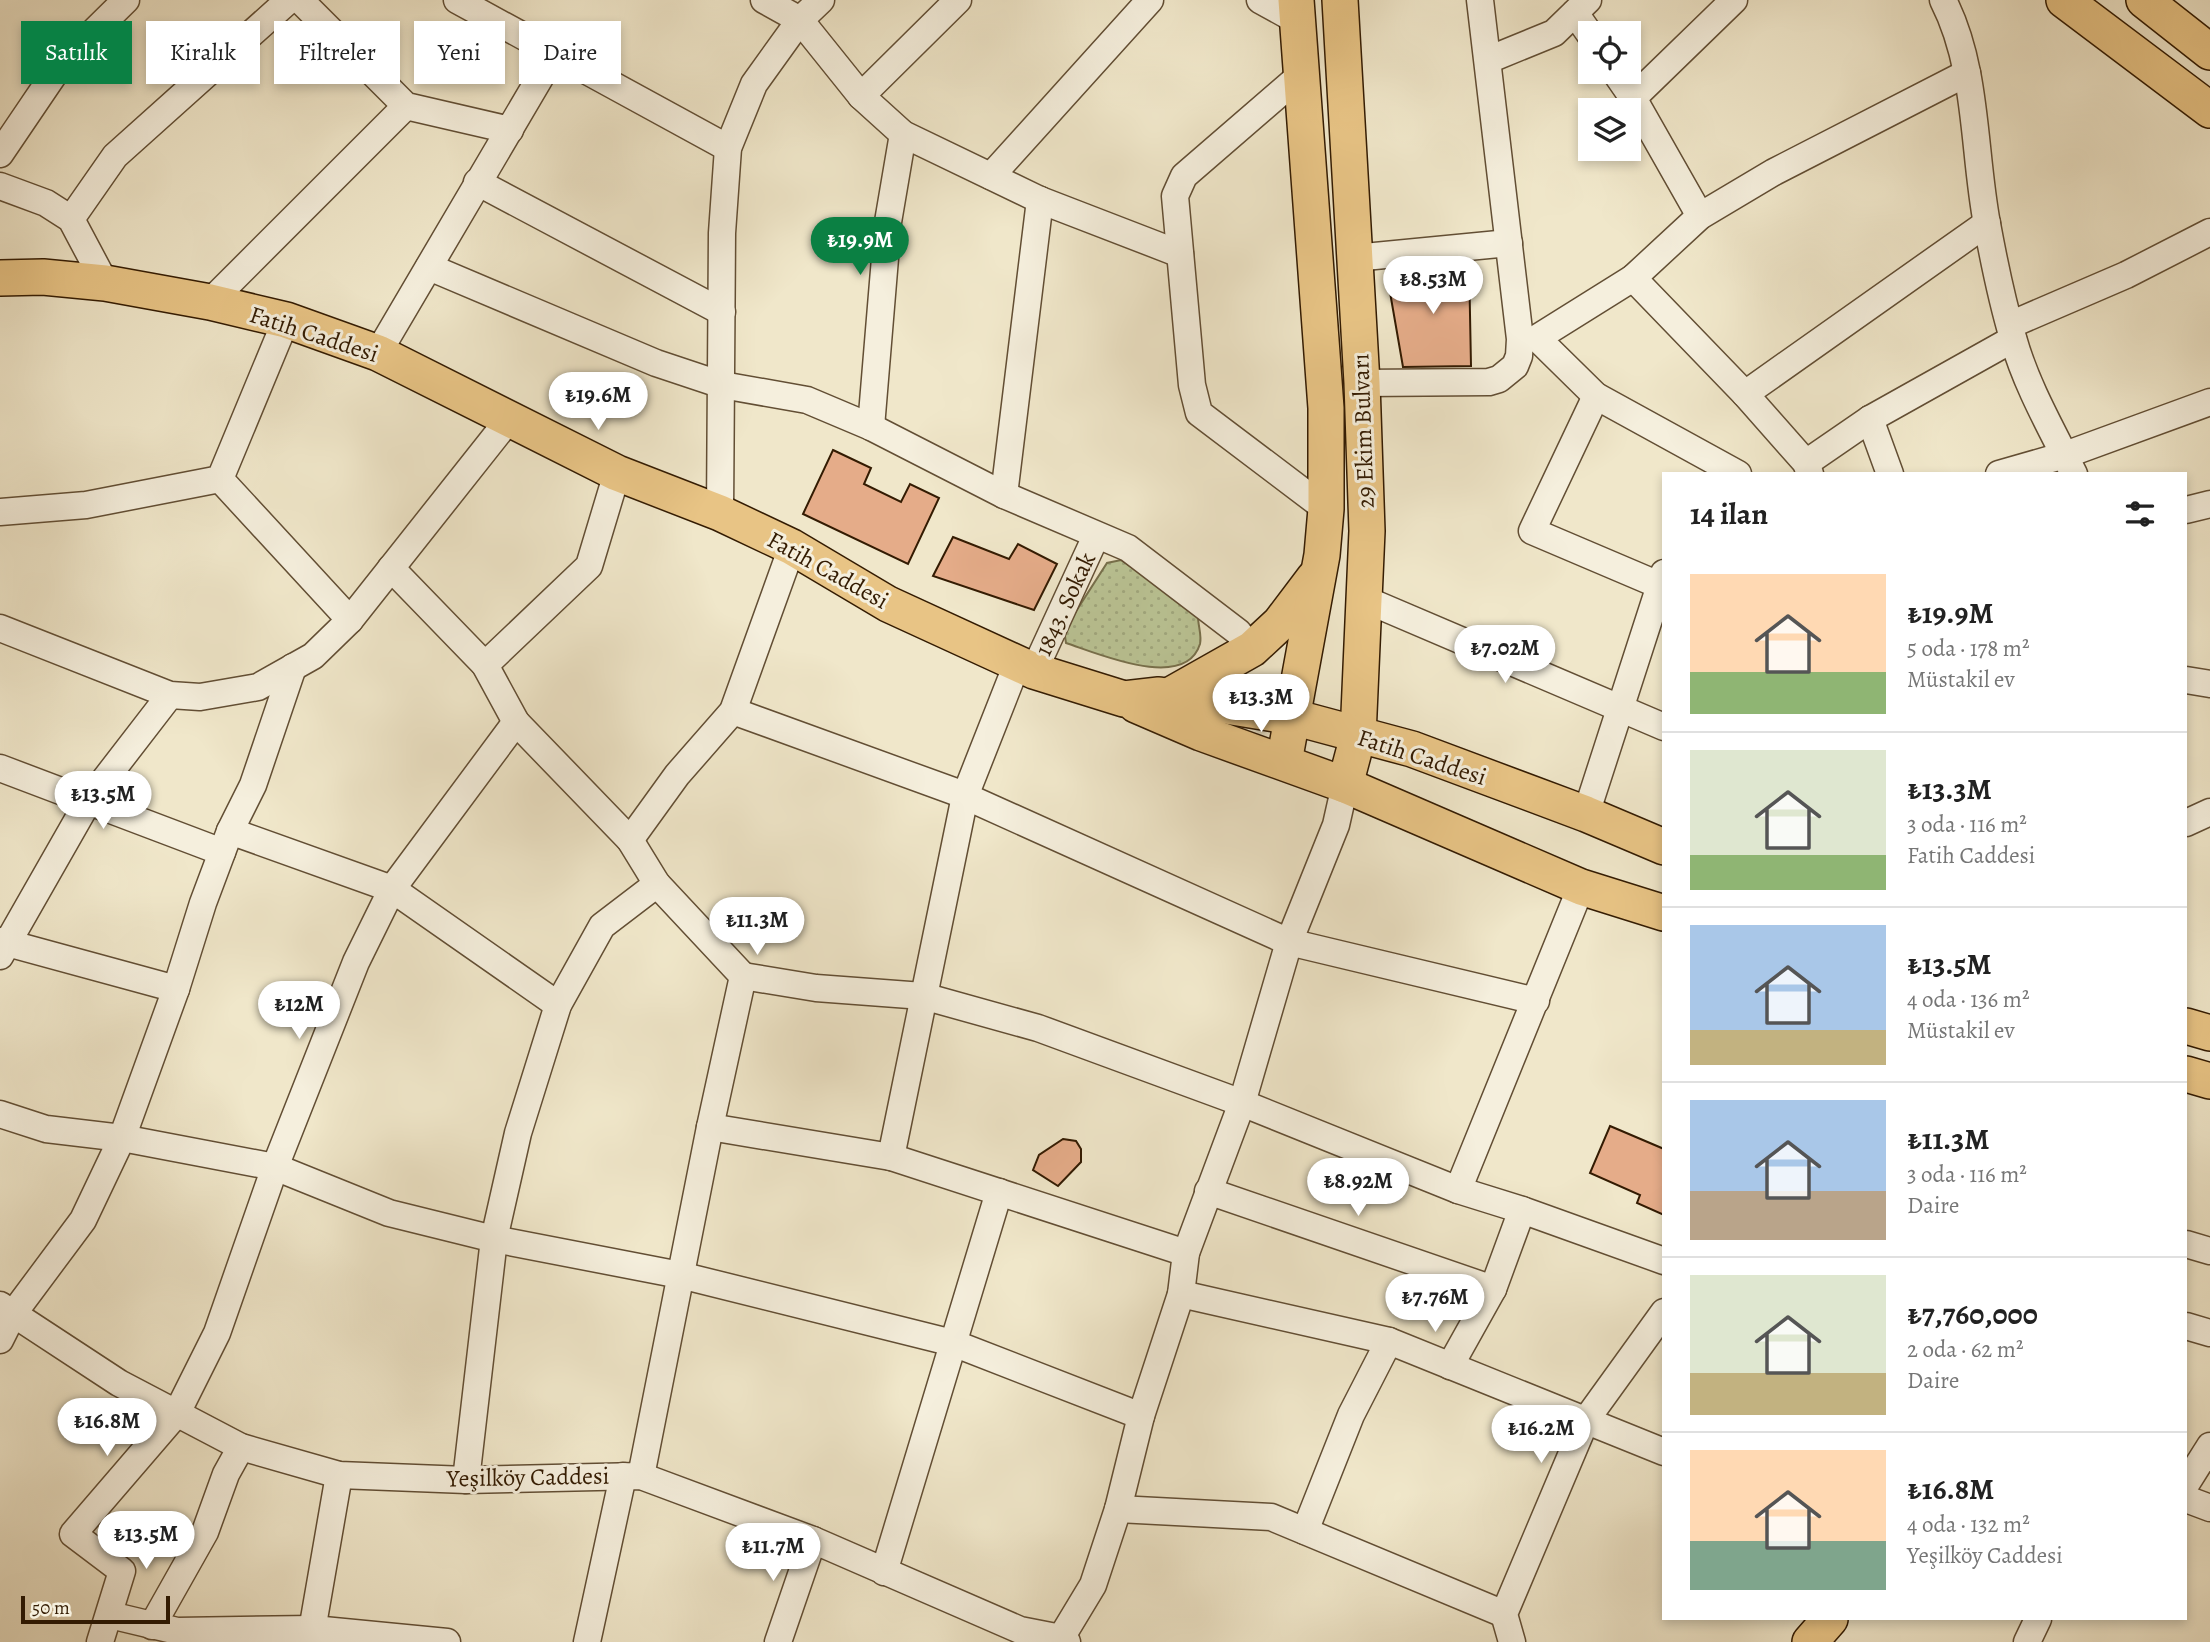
<!DOCTYPE html>
<html lang="tr">
<head>
<meta charset="utf-8">
<style>
  :root { --surface:#fff; --page:#f2f2f2; --text:#222; --muted:#767676; --line:#e0e0e0; --accent:#0b8043 }
  body { margin:0; font-family:Alegreya,serif; background:var(--page); color:var(--text); height:100vh; display:flex; flex-direction:column; font-size:26px; white-space:nowrap }
  * { box-sizing:border-box; margin:0 }
  p { font-size:23px; color:var(--muted) }
  .icon { flex:none; width:38px; height:38px; fill:none; stroke:currentColor; stroke-width:2; stroke-linecap:round; stroke-linejoin:round }
  .map { position:relative; flex:1; overflow:hidden }
  .drawer { position:absolute; left:1662px; top:472px; width:525px; height:1148px; display:flex; flex-direction:column; background:var(--surface); border-radius:0px; box-shadow:0 4px 10px #0003 }
  .drawer>* { flex:none }
  .top-card { position:absolute; left:21px; top:21px; width:665px; height:63px; display:flex; gap:14px }
  .buttons { position:absolute; left:1578px; top:21px; display:grid; gap:14px }
  .buttons a { display:grid; place-items:center; width:63px; height:63px; border-radius:0px; background:var(--surface); box-shadow:0 4px 10px #0003; font-size:35px }
  .scale { position:absolute; left:21px; bottom:18px; width:149px; box-sizing:border-box; padding-left:7px; border:4px solid #331b02; border-top:0; font-size:19px; line-height:24px; white-space:nowrap; color:#331b02; -webkit-text-stroke:5px #f5efdd; paint-order:stroke }
  .price { position:absolute; translate:-50% -60px; padding:0 16px; border-radius:24px; background:#fff; color:#222; font-size:23px; line-height:46px; filter:drop-shadow(0 2px 4px #0008) }
  .price::after { content:''; position:absolute; left:50%; top:42px; width:21px; height:16px; margin-left:-10px; background:inherit; clip-path:polygon(0 0,100% 0,50% 100%) }
  .price.current { background:var(--accent); color:#fff }
  ul { padding:0; list-style:none }
  li { display:flex; align-items:center; gap:21px; height:175px; padding:0 28px }
  li+li { border-top:2px solid var(--line) }
  li span { display:grid; place-items:center; flex:none; width:196px; height:140px; border-radius:0px; color:#555 }
  li>.icon { margin-inline-start:auto }
  span .icon { width:84px; height:84px; fill:#fffc; stroke-width:1 }
  li b { font-size:30px }
  h2 { display:flex; justify-content:space-between; align-items:center; height:84px; padding:0 28px; font-size:30px }
  .tag { padding:0 24px; border-radius:0px; background:var(--surface); box-shadow:0 4px 10px #0003; font-size:24px; line-height:63px }
  .tag.current { background:var(--accent); color:#fff }
  .map>svg:first-child { display:block }
  .grass { fill:url(#grass-dots); stroke:#77704c; stroke-width:2 }
  .building { fill:#e5ac89; stroke:#331b02; stroke-width:2 }
  .lines { fill:none; stroke-linecap:round; stroke-linejoin:round }
  .minor-casing { stroke:#624e34; stroke-width:29 }
  .major-casing { stroke:#331b02; stroke-width:38 }
  .minor { stroke:#f5efdd; stroke-width:26 }
  .major { stroke:#e8c485; stroke-width:35 }
  .labels { text-anchor:middle; stroke-width:6; stroke-linejoin:round; paint-order:stroke }
  .street-label { font-size:24px; fill:#331b02; stroke:#f5efdd }
</style>
</head>
<body>
<div class="map">
<svg width="2210" height="1642" viewBox="0 0 2210 1642">
  <defs>
    <pattern id="grass-dots" width="8" height="8" patternUnits="userSpaceOnUse" patternTransform="scale(1.75)"><rect width="8" height="8" fill="#bbc596"/><path d="M2 2h.1M6 6h.1" fill="none" stroke="#a1a980" stroke-width="1.8" stroke-linecap="round"/></pattern>
  </defs>
  <rect width="100%" height="100%" fill="#f0e7ca"/>
  <filter id="stains"><feTurbulence type="fractalNoise" baseFrequency=".00286" numOctaves="4"/><feColorMatrix values="0 0 0 0 .2 0 0 0 0 .09 0 0 0 0 .02 0 0 0 .5 -.17"/></filter>
  <radialGradient id="worn" r=".72"><stop offset=".6" stop-color="#630" stop-opacity="0"/><stop offset="1" stop-color="#630" stop-opacity=".3"/></radialGradient>
  <path class="grass" d="M1121,560L1174,596L1198,617C1198,625 1202,636 1200,644C1185,692 1097,653 1066,643L1064,630L1107,563Z"/>
  <g class="building">
    <path d="M1469,263L1471,366L1403,367L1387,275L1428,267Z"/>
    <path d="M833,450L871,468L864,484L901,502L910,484L939,498L908,564L803,514Z"/>
    <path d="M953,537L1009,559L1018,544L1057,564L1034,610L933,576Z"/>
    <path d="M1610,1126L1664,1149V1215L1637,1203L1640,1195L1590,1173Z"/>
    <path d="M1063,1139L1076,1141L1081,1149V1162L1058,1186L1033,1170L1039,1155Z"/>
  </g>
  <g class="lines">
    <g class="minor-casing">
      <g id="minor">
        <path d="M300,0L406,106L510,130"/>
        <path d="M457,0L728,148"/>
        <path d="M764,0L800,20L861,96L903,134L1040,200L1180,254"/>
        <path d="M1260,0L1298,21"/>
        <path d="M1943,0C1978,68 1973,150 1987,224C1994,262 2002,301 2013,338C2026,385 2052,430 2074,474"/>
        <path d="M1575,13L1591,36"/>
        <path d="M1488,60L1554,33L1588,0"/>
        <path d="M1615,72L1633,98L1700,216"/>
        <path d="M1302,74L1184,176L1175,196L1192,385L1199,413L1326,509"/>
        <path d="M861,96L958,0"/>
        <path d="M1633,98L1734,0"/>
        <path d="M0,154L61,64L126,0"/>
        <path d="M991,176L1150,0"/>
        <path d="M477,182L722,312"/>
        <path d="M0,186L46,203L71,219L105,283"/>
        <path d="M71,219L115,156L289,0"/>
        <path d="M1354,258L1509,243"/>
        <path d="M429,267L656,363L722,385L807,400L871,427L1004,495L1128,548L1238,632L1252,649"/>
        <path d="M1633,278L1745,394L1806,463L1810,474"/>
        <path d="M210,302L406,106"/>
        <path d="M2010,325L2126,275L2210,232"/>
        <path d="M378,353L554,54"/>
        <path d="M1362,383L1489,382L1499,379L1515,366L1519,356L1520,339L1480,0"/>
        <path d="M1745,394L1987,223"/>
        <path d="M1596,396L1532,531L1659,585"/>
        <path d="M1870,419L1890,474"/>
        <path d="M871,427L888,222L903,134"/>
        <path d="M1806,463L1870,419L2013,339"/>
        <path d="M1738,474L1596,396L1537,338L1633,278L1700,216L1774,172L1967,73"/>
        <path d="M1999,474L2065,455L2210,402"/>
        <path d="M220,479L350,620"/>
        <path d="M1004,495L1040,200"/>
        <path d="M2186,510L2210,504"/>
        <path d="M0,512L86,505L220,479L286,320"/>
        <path d="M720,513L722,233L728,148L754,84L800,20L821,0"/>
        <path d="M391,568L485,665L516,722L630,840L657,884L743,976L710,1127L641,1476"/>
        <path d="M1364,599L1664,727"/>
        <path d="M0,628L170,695L200,697L258,687L313,656L350,620L510,418"/>
        <path d="M485,665L589,566L617,473"/>
        <path d="M1034,671L1096,536"/>
        <path d="M2186,680L2210,684"/>
        <path d="M733,711L956,792L1289,942L1536,1001"/>
        <path d="M0,768L222,852"/>
        <path d="M1586,814L1664,573"/>
        <path d="M2186,823L2210,812"/>
        <path d="M230,831L392,889L558,1005"/>
        <path d="M630,840L677,775L733,711L792,547"/>
        <path d="M0,941L176,989"/>
        <path d="M0,956L89,800L170,695"/>
        <path d="M743,976L816,988L923,996L1038,1028L1242,1103L1458,1190L1522,1210L1664,1261"/>
        <path d="M0,1114L46,1129L122,1138L275,1167L389,1213L494,1239L680,1275L953,1343L1141,1416"/>
        <path d="M710,1127L891,1157L1186,1253"/>
        <path d="M891,1157L965,796L1017,664"/>
        <path d="M1458,1190L1581,887"/>
        <path d="M1208,1191L1493,1289"/>
        <path d="M2186,1244L2210,1251"/>
        <path d="M1181,1294L1389,1341L1664,1452"/>
        <path d="M0,1305L119,1383L241,1447L339,1475L466,1480L641,1476L813,1540L1020,1630L1061,1638L1067,1642"/>
        <path d="M2186,1326L2210,1333"/>
        <path d="M0,1340L13,1314L83,1220L122,1138L176,989L203,903L230,831L253,785L293,667"/>
        <path d="M1450,1366L1493,1289L1522,1210"/>
        <path d="M466,1480L494,1239L518,1133L558,1005L602,926L657,884"/>
        <path d="M2186,1484L2210,1446"/>
        <path d="M2186,1499L2210,1508"/>
        <path d="M1118,1509L1271,1517L1504,1614"/>
        <path d="M1305,1531L1351,1415L1389,1341"/>
        <path d="M884,1572L999,1192"/>
        <path d="M110,1615L177,1631L313,1629L447,1642"/>
        <path d="M152,1626L205,1532L226,1474L241,1447"/>
        <path d="M1061,1638L1093,1585L1118,1509L1141,1416L1181,1294L1186,1253L1242,1103L1289,942L1336,825L1345,785"/>
        <path d="M100,1642L122,1571L73,1534L177,1413L217,1333L275,1167L356,962L392,889L516,722"/>
        <path d="M310,1642L339,1475"/>
        <path d="M587,1642L623,1476"/>
        <path d="M778,1642L813,1540"/>
        <path d="M1512,1642L1504,1614L1586,1420L1664,1312"/>
        <path d="M2027,1642L2038,1619"/>
      </g>
    </g>
    <g class="major-casing">
      <g id="major">
        <path d="M1340,0L1362,383L1367,531L1358,736L1345,785"/>
        <path d="M2064,0L2210,110"/>
        <path d="M2144,0L2210,52"/>
        <path d="M0,278L43,277L105,283L210,302L286,320L378,353L617,473L720,513L792,547L888,604L1034,671L1124,699L1159,695L1293,717L1412,749L1586,814L1664,847"/>
        <path d="M1167,697L1252,649L1280,623L1314,578"/>
        <path d="M1136,705L1201,733L1345,785L1581,887L1664,913"/>
        <path d="M1284,762L1322,555L1326,509V408L1296,0"/>
        <path d="M2186,1026L2210,1033"/>
        <path d="M2186,1074L2210,1081"/>
        <path d="M1810,1642L1830,1619"/>
      </g>
    </g>
    <use href="#minor" class="minor"/>
    <use href="#major" class="major"/>
  </g>
  <g class="labels">
    <g class="street-label">
      <text transform="translate(314 334) rotate(18)" y="8">Fatih Caddesi</text>
      <text transform="translate(1363 431) rotate(-92)" y="8">29 Ekim Bulvarı</text>
      <text transform="translate(828 570) rotate(29)" y="8">Fatih Caddesi</text>
      <text transform="translate(1065 604) rotate(-65)" y="8">1843. Sokak</text>
      <text transform="translate(1422 757) rotate(18)" y="8">Fatih Caddesi</text>
      <text transform="translate(528 1477) rotate(-1)" y="8">Yeşilköy Caddesi</text>
    </g>
  </g>
  <rect width="100%" height="100%" filter="url(#stains)"/>
  <rect width="100%" height="100%" fill="url(#worn)"/>
</svg>
<div class="buttons">
<a><svg class="icon" aria-label="locate" viewBox="0 0 24 24"><circle cx="12" cy="12" r="6"/><path d="M12 2v4M12 18v4M2 12h4M18 12h4"/></svg></a>
<a><svg class="icon" aria-label="layers" viewBox="0 0 24 24"><path d="M12 4l9 5-9 5-9-5zM3 14l9 5 9-5"/></svg></a>
</div>
<div class="scale">50 m</div>
<b class="price current" style="left:860px;top:277px">₺19.9M</b>
<b class="price" style="left:1433px;top:316px">₺8.53M</b>
<b class="price" style="left:598px;top:432px">₺19.6M</b>
<b class="price" style="left:1505px;top:685px">₺7.02M</b>
<b class="price" style="left:1261px;top:734px">₺13.3M</b>
<b class="price" style="left:103px;top:831px">₺13.5M</b>
<b class="price" style="left:757px;top:957px">₺11.3M</b>
<b class="price" style="left:299px;top:1041px">₺12M</b>
<b class="price" style="left:1358px;top:1218px">₺8.92M</b>
<b class="price" style="left:1435px;top:1334px">₺7.76M</b>
<b class="price" style="left:107px;top:1458px">₺16.8M</b>
<b class="price" style="left:1541px;top:1465px">₺16.2M</b>
<b class="price" style="left:146px;top:1571px">₺13.5M</b>
<b class="price" style="left:773px;top:1583px">₺11.7M</b>
<div class="top-card">
<a class="tag current">Satılık</a>
<a class="tag">Kiralık</a>
<a class="tag">Filtreler</a>
<a class="tag">Yeni</a>
<a class="tag">Daire</a>
</div>
<section class="drawer">
<h2>14 ilan<svg class="icon" aria-label="filters" viewBox="0 0 24 24"><path d="M4 7h16M4 17h16"/><circle cx="9" cy="7" r="2"/><circle cx="15" cy="17" r="2"/></svg></h2>
<ul>
<li><span style="background:linear-gradient(#ffd9b3 70%,#8fb573 0)"><svg class="icon" aria-label="home" viewBox="0 0 24 24"><path d="M3 11l9-7 9 7M6 9v11h12V9"/></svg></span><div><b>₺19.9M</b><p>5 oda · 178 m²</p><p>Müstakil ev</p></div></li>
<li><span style="background:linear-gradient(#dfe7d0 75%,#8fb573 0)"><svg class="icon" aria-label="home" viewBox="0 0 24 24"><path d="M3 11l9-7 9 7M6 9v11h12V9"/></svg></span><div><b>₺13.3M</b><p>3 oda · 116 m²</p><p>Fatih Caddesi</p></div></li>
<li><span style="background:linear-gradient(#a9c7e8 75%,#c2b280 0)"><svg class="icon" aria-label="home" viewBox="0 0 24 24"><path d="M3 11l9-7 9 7M6 9v11h12V9"/></svg></span><div><b>₺13.5M</b><p>4 oda · 136 m²</p><p>Müstakil ev</p></div></li>
<li><span style="background:linear-gradient(#a9c7e8 65%,#b9a48a 0)"><svg class="icon" aria-label="home" viewBox="0 0 24 24"><path d="M3 11l9-7 9 7M6 9v11h12V9"/></svg></span><div><b>₺11.3M</b><p>3 oda · 116 m²</p><p>Daire</p></div></li>
<li><span style="background:linear-gradient(#dfe7d0 70%,#c2b280 0)"><svg class="icon" aria-label="home" viewBox="0 0 24 24"><path d="M3 11l9-7 9 7M6 9v11h12V9"/></svg></span><div><b>₺7,760,000</b><p>2 oda · 62 m²</p><p>Daire</p></div></li>
<li><span style="background:linear-gradient(#ffd9b3 65%,#7fa58c 0)"><svg class="icon" aria-label="home" viewBox="0 0 24 24"><path d="M3 11l9-7 9 7M6 9v11h12V9"/></svg></span><div><b>₺16.8M</b><p>4 oda · 132 m²</p><p>Yeşilköy Caddesi</p></div></li>
</ul>
</section>
</div>
</body>
</html>
